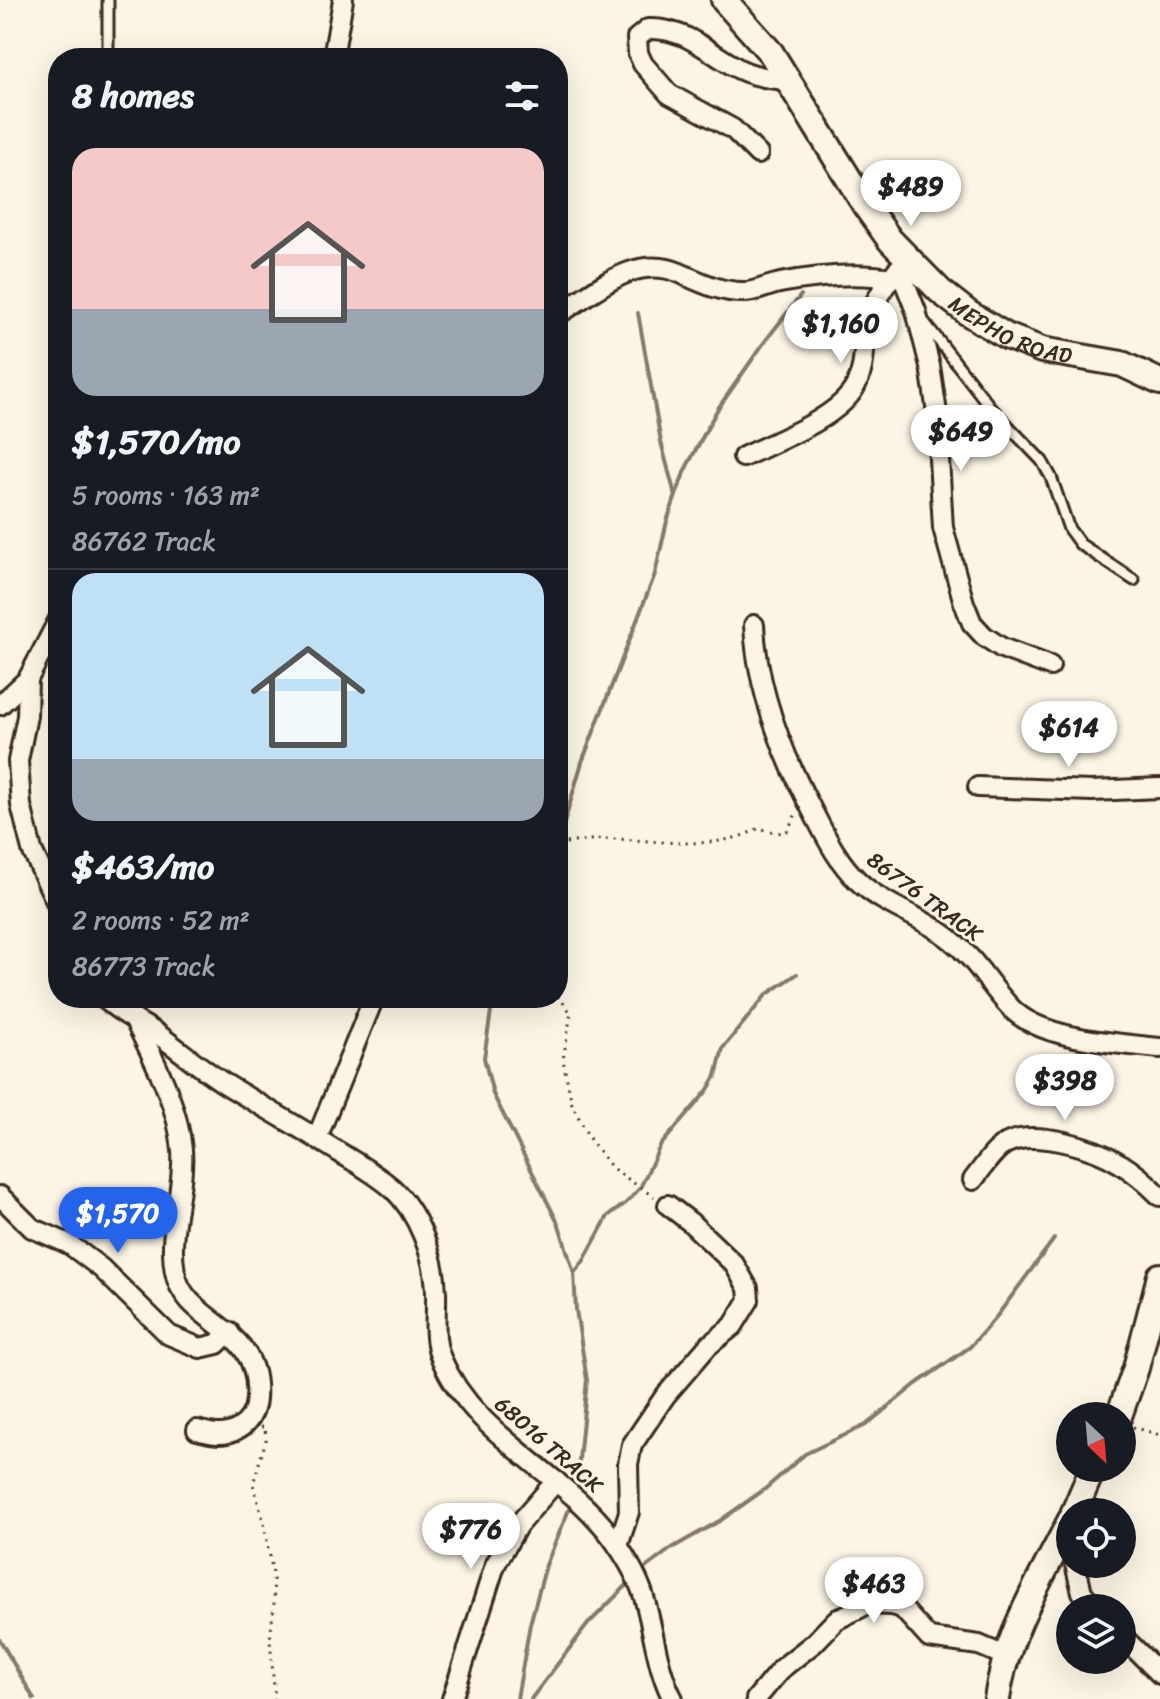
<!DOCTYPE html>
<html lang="en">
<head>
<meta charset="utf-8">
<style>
  :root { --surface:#171b24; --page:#20242c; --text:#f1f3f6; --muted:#9ea1a6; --line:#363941; --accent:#2563eb }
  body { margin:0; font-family:Sriracha,sans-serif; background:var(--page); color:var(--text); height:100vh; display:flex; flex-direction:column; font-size:30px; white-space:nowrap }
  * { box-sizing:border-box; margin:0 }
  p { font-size:26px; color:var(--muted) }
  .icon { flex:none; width:44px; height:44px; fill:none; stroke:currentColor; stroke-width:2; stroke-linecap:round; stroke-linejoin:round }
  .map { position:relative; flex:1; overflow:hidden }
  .details { position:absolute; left:48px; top:48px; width:520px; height:960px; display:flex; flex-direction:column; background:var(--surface); border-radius:32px; box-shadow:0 8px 32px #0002 }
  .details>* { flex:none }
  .needle { width:52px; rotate:154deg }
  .fabs { position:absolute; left:1056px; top:1402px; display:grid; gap:16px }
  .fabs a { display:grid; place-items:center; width:80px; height:80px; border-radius:50%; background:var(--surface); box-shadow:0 8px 32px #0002; font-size:40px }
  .price { position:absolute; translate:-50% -68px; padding:0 18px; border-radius:28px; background:#fff; color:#222; font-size:26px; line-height:52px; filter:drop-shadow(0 2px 4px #0008) }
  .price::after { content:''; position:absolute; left:50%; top:48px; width:24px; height:18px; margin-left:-12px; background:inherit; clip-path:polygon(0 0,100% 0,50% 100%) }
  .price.current { background:var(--accent); color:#fff }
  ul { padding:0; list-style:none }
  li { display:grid; align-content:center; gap:16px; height:424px; padding:0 24px }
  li+li { border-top:2px solid var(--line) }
  li span { display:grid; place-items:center; height:248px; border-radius:24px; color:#555 }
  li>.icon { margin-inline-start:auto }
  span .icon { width:144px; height:144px; fill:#fffc; stroke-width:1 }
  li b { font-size:34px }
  h2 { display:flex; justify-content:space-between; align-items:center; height:96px; padding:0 24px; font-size:34px }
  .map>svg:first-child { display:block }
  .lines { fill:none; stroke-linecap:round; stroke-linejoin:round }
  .stream { stroke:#85796b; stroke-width:4 }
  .lane-casing { stroke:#3b2a1e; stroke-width:15 }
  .street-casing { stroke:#3b2a1e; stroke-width:24 }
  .secondary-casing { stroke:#3b2a1e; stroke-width:30 }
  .path { stroke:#3b2a1e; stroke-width:3; stroke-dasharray:2 6; stroke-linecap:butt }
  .lane { stroke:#fcf5e5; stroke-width:9 }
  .street { stroke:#fcf5e5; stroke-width:18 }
  .secondary { stroke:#fcf5e5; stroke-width:24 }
  .labels { text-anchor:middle; stroke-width:6; stroke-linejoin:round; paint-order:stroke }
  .street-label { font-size:22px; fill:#3b2a1e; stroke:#fcf5e5 }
</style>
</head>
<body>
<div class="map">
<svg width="1160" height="1699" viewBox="0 0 1160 1699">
  <rect width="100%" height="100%" fill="#fcf5e5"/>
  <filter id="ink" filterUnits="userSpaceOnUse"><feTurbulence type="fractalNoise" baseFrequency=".0125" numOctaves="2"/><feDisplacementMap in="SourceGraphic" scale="16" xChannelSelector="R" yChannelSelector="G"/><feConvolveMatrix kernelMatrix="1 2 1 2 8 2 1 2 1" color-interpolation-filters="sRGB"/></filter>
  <g filter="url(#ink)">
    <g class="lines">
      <g class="stream">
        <path d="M638,313L661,442L675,495"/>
        <path d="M558,844L582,762L655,574L667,521L685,470L717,410L763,344L801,295"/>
        <path d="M493,998L484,1058L493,1094L559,1225L574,1273L576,1310L587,1380L576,1490"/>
        <path d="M574,1273L583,1262L608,1216L626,1203L640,1188L660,1146L707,1091L716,1076L723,1048L766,995L797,974"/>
        <path d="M640,1572L672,1548L721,1520L765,1489L805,1454L866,1425L916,1384L970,1347L997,1316L1054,1239"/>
        <path d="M0,1640L34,1699"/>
        <path d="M517,1699L530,1624L546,1565L572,1502"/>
        <path d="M531,1699L588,1624L631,1581"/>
      </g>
      <g class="lane-casing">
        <g id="lane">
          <path d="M108,0V58"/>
          <path d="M925,323L991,408L1042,461L1051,477L1069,529L1080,544L1134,580"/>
          <path d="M58,513V517"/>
        </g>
      </g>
      <g class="street-casing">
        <g id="street">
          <path d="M333,58L343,0"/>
          <path d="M758,154L733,129L669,94L643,64L638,53L637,38L648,29C684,27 709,53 739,69C755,77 771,79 788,80"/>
          <path d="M899,268L916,311L930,366L936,406L943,528L964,603L972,623L984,636L1002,648L1050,666"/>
          <path d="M558,314C596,292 633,253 680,273C700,282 722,293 745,292C756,292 769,285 780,283C817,276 854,272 891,278"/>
          <path d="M743,457C776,441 840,418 856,385C866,366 863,344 867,324C872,304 884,286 897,270"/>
          <path d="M754,625C757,690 782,753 812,810C825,835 837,861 858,881C884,906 922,916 950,939C977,960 988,984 1010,1007C1039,1040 1118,1043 1160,1048"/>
          <path d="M28,679L27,716L18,761L21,805L32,850L58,906"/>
          <path d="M0,705L28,679L58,621"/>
          <path d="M978,787L1092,791L1160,788"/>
          <path d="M104,998C119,1013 141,1022 159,1035C182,1052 203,1070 227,1085C265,1108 304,1130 342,1154C358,1164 377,1175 392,1188C418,1212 435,1257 436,1292C437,1314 432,1337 441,1358C474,1437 561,1470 611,1536C624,1554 636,1573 643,1594C654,1629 656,1667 673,1699"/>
          <path d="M134,1019C154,1060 178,1104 182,1150C185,1190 167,1232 175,1272C185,1326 262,1324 256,1399C255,1411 249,1423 238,1429C224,1437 212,1434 197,1430"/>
          <path d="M317,1138L373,1000"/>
          <path d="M973,1180C983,1168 993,1150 1007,1143C1036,1129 1096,1148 1121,1164C1136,1173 1148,1184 1160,1196"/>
          <path d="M0,1196L32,1228L69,1244L101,1268L169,1335L200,1348L217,1344L229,1332"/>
          <path d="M618,1546L629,1512L628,1464L632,1445L665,1396L708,1346L733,1326L749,1300L748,1288L734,1264L690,1222L668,1205"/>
          <path d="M1075,1564L1082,1592L1095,1608"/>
          <path d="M1122,1636L1160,1674"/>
          <path d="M452,1699L495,1565L518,1525L556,1481"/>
          <path d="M756,1699L781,1669L814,1643L836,1620L868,1604L891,1605L902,1608L929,1638L979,1645L1005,1656"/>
        </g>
      </g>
      <g class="secondary-casing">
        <g id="secondary">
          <path id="s1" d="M724,0L771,53L865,205L890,240L940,291L968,313L1006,336L1042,350L1122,364L1160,382"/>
          <path d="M1119,1416L1136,1368L1160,1276"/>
          <path d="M1074,1512L1093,1468"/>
          <path d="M997,1699C1006,1633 1041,1579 1070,1521"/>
        </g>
      </g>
      <g class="path">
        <path d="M558,844C575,842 592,839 608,839C655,839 716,853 759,828L778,833L787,831L796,814"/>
        <path d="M558,996L571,1013L563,1060L572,1104L589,1138L612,1168L654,1197"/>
        <path d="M261,1427H265L266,1440L253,1484L264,1524L273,1575L274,1605L270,1640L275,1699"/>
        <path d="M1133,1427L1160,1435"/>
      </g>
      <use href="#lane" class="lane"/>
      <use href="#street" class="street"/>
      <use href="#secondary" class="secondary"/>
    </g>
  </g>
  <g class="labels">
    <g class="street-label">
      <text dy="8" stroke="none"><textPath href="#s1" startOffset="446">MEPHO ROAD</textPath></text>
      <text transform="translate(925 896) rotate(36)" y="8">86776 TRACK</text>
      <text transform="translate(549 1444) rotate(41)" y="8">68016 TRACK</text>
    </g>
  </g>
</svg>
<div class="fabs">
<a><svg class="needle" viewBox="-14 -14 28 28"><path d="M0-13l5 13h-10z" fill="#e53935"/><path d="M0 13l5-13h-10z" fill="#9ea1a6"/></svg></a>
<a><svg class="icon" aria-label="locate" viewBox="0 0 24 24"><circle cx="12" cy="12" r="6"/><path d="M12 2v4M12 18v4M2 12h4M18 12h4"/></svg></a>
<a><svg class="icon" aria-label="layers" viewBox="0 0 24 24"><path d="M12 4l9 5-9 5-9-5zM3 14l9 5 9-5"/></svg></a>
</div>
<b class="price" style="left:911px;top:228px">$489</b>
<b class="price" style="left:841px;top:365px">$1,160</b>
<b class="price" style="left:961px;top:473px">$649</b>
<b class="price" style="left:1069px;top:769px">$614</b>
<b class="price" style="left:1065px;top:1122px">$398</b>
<b class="price current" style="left:118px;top:1255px">$1,570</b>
<b class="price" style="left:471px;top:1571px">$776</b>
<b class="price" style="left:874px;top:1625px">$463</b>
<section class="details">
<h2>8 homes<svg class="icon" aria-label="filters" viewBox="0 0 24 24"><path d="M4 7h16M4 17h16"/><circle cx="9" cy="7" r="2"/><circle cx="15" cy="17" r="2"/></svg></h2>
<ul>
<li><span style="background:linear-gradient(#f6c9c9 65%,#9aa5b1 0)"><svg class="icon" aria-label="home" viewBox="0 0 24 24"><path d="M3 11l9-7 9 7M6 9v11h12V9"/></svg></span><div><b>$1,570/mo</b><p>5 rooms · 163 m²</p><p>86762 Track</p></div></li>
<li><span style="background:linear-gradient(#bfe0f5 75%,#9aa5b1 0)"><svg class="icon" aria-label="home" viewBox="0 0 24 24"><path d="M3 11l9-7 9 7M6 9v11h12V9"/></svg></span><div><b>$463/mo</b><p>2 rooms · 52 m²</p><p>86773 Track</p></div></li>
</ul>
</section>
</div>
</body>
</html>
